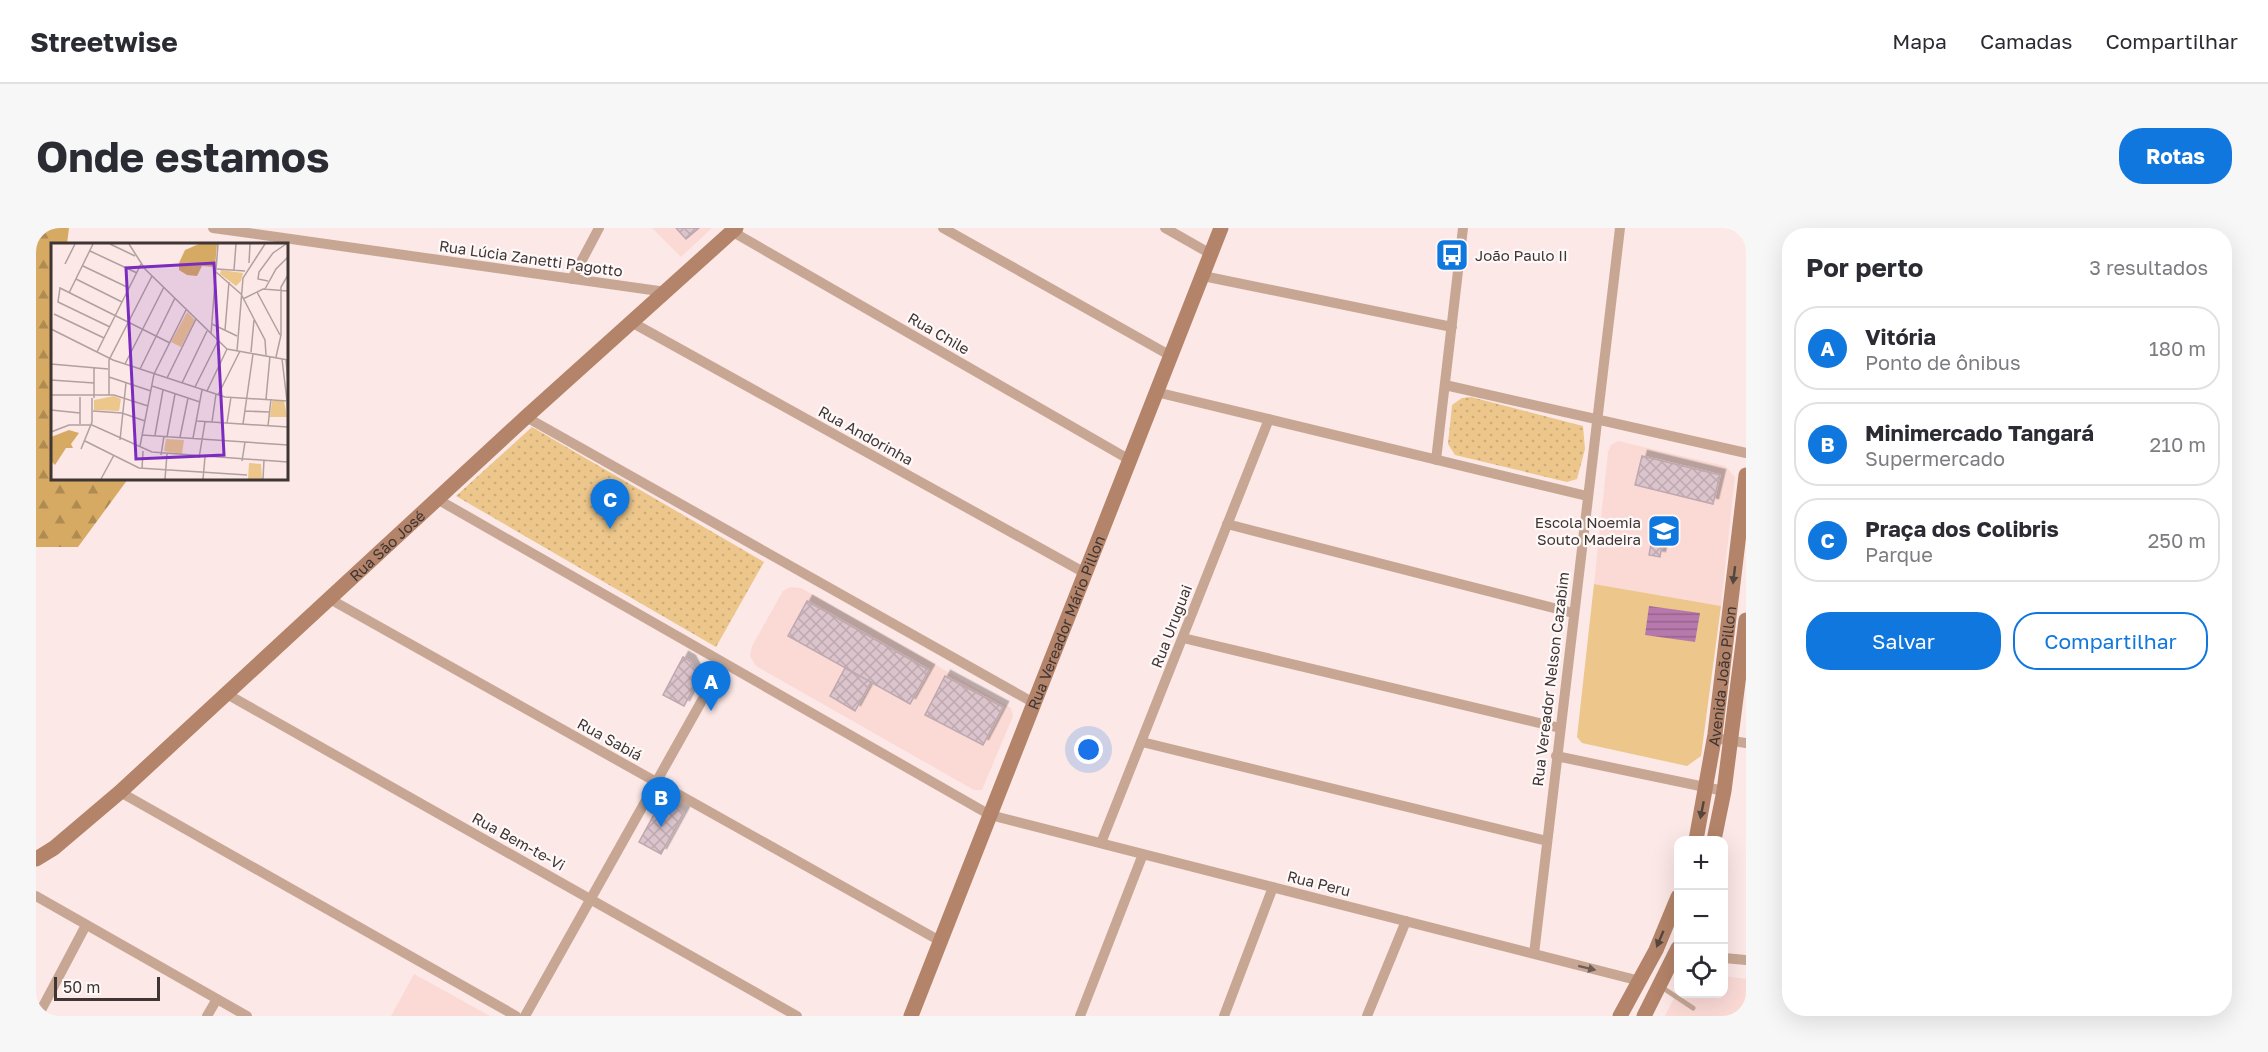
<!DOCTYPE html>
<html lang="pt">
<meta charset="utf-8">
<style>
:root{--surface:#fff;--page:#f7f7f7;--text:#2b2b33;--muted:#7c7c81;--line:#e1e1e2;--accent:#1077df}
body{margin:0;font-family:"Golos Text",sans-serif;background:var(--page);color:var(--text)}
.controls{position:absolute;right:18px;bottom:18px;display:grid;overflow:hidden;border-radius:12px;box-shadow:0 6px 24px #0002}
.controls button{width:54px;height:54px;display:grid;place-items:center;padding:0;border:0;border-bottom:2px solid var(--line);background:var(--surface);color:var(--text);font:30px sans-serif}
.scale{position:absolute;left:18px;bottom:15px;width:106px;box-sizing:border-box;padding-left:6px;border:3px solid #3e3534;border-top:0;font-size:16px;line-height:21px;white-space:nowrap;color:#3e3534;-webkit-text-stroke:4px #fef9f8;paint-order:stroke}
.you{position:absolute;left:1053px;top:522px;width:21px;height:21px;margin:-15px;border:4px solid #fff;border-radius:50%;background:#1a73e8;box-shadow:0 0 0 9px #1a73e833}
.badge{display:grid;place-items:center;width:39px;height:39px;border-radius:50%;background:var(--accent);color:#fff;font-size:20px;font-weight:700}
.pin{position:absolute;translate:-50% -50px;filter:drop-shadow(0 2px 3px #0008)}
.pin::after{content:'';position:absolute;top:32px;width:21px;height:18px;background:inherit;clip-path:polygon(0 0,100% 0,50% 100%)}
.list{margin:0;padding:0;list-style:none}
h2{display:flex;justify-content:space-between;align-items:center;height:78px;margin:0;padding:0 24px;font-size:26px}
h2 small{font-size:20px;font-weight:400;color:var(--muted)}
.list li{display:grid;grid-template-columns:39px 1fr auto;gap:18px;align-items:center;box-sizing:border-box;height:84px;margin:0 12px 12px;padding:0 12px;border:2px solid var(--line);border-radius:24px}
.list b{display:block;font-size:22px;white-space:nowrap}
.list p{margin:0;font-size:20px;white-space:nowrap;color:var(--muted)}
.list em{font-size:20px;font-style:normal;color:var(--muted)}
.actions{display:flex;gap:12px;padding:18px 24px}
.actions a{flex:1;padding:14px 0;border:2px solid var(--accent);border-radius:24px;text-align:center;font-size:21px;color:var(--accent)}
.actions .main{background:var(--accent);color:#fff}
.icon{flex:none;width:33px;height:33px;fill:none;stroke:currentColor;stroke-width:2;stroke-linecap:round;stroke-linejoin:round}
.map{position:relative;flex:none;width:1710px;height:788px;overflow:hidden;border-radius:24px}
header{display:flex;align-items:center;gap:36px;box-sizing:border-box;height:84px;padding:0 30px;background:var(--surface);border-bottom:2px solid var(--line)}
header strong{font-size:28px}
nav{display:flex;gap:33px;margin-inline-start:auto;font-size:21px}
.intro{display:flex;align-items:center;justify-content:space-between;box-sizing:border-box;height:144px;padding:0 36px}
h1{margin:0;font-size:42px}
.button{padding:15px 27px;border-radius:24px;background:var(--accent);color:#fff;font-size:21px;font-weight:700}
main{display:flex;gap:36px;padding:0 36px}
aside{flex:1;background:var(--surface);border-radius:24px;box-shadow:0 6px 24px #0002}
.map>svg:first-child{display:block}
.built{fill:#fbdad6}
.forest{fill:url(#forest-firs)}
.park{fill:url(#park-dots)}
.pitch{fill:#ecc68b}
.water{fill:url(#water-rules)}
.building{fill:url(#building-cross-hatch);stroke:#bfa8ae;stroke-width:1.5;filter:url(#shadow)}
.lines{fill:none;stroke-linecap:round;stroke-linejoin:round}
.lane{stroke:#c7a794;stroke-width:5}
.street{stroke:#c7a794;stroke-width:10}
.secondary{stroke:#b38469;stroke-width:15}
.oneway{fill:#55453f}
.oneway2{fill:#6e5d56}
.labels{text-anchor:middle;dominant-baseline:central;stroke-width:4.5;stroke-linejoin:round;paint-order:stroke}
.poi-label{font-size:15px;fill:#3e3534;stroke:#fef9f8;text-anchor:start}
.street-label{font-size:15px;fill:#3e3534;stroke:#fef9f8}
.inset-road{fill:none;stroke:#b0a09f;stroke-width:1.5}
.view{fill:#7b2cbf;fill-opacity:0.15;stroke:#7b2cbf;stroke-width:3}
.inset-edge{fill:none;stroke:#3e3534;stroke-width:3}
</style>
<header>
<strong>Streetwise</strong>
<nav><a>Mapa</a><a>Camadas</a><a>Compartilhar</a></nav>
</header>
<div class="intro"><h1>Onde estamos</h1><a class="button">Rotas</a></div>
<main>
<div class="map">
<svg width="1710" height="788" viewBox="0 0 1710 788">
<defs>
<pattern id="forest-firs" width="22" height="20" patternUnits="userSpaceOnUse" patternTransform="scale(1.5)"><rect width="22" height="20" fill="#d6aa63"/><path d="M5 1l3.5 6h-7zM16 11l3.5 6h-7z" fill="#af8b52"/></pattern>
<pattern id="park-dots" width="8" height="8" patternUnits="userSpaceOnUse" patternTransform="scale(1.5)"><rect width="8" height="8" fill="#ecc68b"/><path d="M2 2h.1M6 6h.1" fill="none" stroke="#cbab79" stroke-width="1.8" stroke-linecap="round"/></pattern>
<pattern id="water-rules" width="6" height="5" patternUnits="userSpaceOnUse" patternTransform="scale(1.5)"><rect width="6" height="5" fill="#b779ac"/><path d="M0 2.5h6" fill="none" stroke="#96648d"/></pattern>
<pattern id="building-cross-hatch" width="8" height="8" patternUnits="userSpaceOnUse" patternTransform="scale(1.5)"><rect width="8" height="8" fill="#dbc4cb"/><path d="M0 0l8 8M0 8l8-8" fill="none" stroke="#bda9af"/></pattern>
<filter id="shadow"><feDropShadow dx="5.5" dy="-5.5" stdDeviation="0" flood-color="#0004"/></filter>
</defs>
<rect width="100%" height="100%" fill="#fce8e6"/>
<path class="built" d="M616 0H676L645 29Z
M1582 213 1689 238 1699 249 1685 378 1558 356 1572 224 1575 217Z
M754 359 765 360 975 480 977 488 946 562H938L720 438 714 428 716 418 747 363Z
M378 746 454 788H355Z
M1688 748 1710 751V788H1629L1642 762V766H1688Z"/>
<path class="forest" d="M0 0H33L31 16H16V250L92 251 42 319H0Z"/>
<path class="park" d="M1435 169 1547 198 1549 221 1541 251 1531 254 1419 227 1412 216 1416 177 1426 170Z
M496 199 728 334 680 419 420 268Z"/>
<path class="pitch" d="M1558 356 1685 378 1665 528 1651 538 1546 515 1541 509Z"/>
<path class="water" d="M1613 378 1664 385 1659 414 1609 407Z"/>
<path class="building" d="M640 0H663L650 11Z
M1606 228 1684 247 1677 276 1599 257Z
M1615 316 1626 318 1624 329 1613 327Z
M771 373 893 442 874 476 752 408Z
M647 429 654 433 663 450 648 478 627 467Z
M809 440 835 454 819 483 794 468Z
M909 448 967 479 947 517 889 487Z
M626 572 648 584 625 626 603 614Z"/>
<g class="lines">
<path class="lane" d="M1624 758 1657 780"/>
<path class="street" d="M177 0 630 64
M907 0 1135 128
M1129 0 1175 26
M697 4 1094 232
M1167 48 1416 99
M536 51 563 0
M597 95 1049 345
M1409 157 1710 225
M1120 164 1551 268
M490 189 998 475
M1400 232 1427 0
M401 271 954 587 1604 753
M1191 296 1537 385
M292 370 904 713
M1147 410 1524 500
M189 465 761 788
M1678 510 1710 515
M1106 514 1511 613
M1520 528 1688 563
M84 564 480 788
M1065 615 1233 191
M0 668 211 788
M1498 726 1584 0
M1688 730 1710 732
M2 788 50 697
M171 788 181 771
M489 788 687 435
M1044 788 1107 626
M1188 788 1237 659
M1331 788 1370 693"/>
<g class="secondary">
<path id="s1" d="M1660 612 1679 506 1710 247"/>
<path d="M1678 612 1688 563 1710 392"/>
<path id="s2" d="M0 631 18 620 84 564 490 189 700 0"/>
<path id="s3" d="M875 788 1185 0"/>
<path d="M1584 788 1620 722 1642 669"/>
<path d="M1608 788 1642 720"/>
</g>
</g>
<defs><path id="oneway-solid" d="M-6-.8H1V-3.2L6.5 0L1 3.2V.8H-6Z" transform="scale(1.5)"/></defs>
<g class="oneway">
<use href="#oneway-solid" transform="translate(1698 347) rotate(97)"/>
<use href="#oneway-solid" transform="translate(1666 582) rotate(101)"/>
<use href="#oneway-solid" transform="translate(1624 711) rotate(113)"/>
</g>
<use class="oneway2" href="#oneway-solid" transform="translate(1551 740) rotate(14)"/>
<defs>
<g id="bus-square" transform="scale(1.725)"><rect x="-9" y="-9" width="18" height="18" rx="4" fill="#1077df" stroke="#fef9f8"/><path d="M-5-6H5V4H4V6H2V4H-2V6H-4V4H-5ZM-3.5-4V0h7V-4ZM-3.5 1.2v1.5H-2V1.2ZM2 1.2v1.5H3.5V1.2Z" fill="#fff"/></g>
<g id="school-square" transform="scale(1.725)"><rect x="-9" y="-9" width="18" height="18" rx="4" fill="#1077df" stroke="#fef9f8"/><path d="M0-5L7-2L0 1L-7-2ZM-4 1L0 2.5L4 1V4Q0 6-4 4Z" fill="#fff"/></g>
</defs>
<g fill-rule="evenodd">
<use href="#bus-square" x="1416" y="27"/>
<use href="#school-square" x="1628" y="303"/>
</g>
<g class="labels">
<g class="poi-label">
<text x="1439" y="27">João Paulo II</text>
<text x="1605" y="294" text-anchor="end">Escola Noemia<tspan x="1605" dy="17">Souto Madeira</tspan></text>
</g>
<g class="street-label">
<text transform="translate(495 30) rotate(8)">Rua Lúcia Zanetti Pagotto</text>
<text transform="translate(903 105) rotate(30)">Rua Chile</text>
<text transform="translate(830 207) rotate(29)">Rua Andorinha</text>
<text stroke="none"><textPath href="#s2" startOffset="471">Rua São José</textPath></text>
<text stroke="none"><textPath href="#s3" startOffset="423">Rua Vereador Mário Pillon</textPath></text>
<text transform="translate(1135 398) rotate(-69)">Rua Uruguai</text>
<text stroke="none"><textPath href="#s1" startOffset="166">Avenida João Pillon</textPath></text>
<text transform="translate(1514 451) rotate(-83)">Rua Vereador Nelson Cazabim</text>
<text transform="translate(574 511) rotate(29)">Rua Sabiá</text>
<text transform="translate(483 613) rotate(29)">Rua Bem-te-Vi</text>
<text transform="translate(1283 655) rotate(14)">Rua Peru</text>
</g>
</g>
<g transform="translate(15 15)">
<rect width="237" height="237" fill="#fce8e6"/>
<path d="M148 1H166L164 24 151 23 146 33 136 32 128 27V20L134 7ZM18 187 28 190 20 201 22 205H15L4 222 0 218V194Z" fill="#d6aa63"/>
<path d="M170 27 192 30 190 38 185 43 169 31ZM136 69 144 77 130 104 120 99ZM63 153 70 156 68 168 43 167V157ZM221 158H233L236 174H219ZM198 220 210 221 211 236H197Z" fill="#ecc68b"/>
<path d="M115 196 133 197 131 211 113 208Z" fill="#ecc68b"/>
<path class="inset-road" d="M59 1 84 13M78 1 94 26 176 106 237 117M39 8 86 30M198 20 199 1M14 21 24 1M32 23 78 45M166 26 194 28M183 27 185 1M165 29 190 51 214 97 215 112M25 36 71 59M217 38 207 36 208 29 222 10 235 1M214 46 225 26 237 14M206 49 229 92M18 50 42 1M192 56 212 46 237 48M3 71 53 95M161 81 186 93M59 84 7 59 9 45 119 100M0 86 62 117 174 154 236 158 231 116M174 87 178 39M160 91 167 1M186 108 192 35 214 1M46 109 90 21M200 109 203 77M225 114 230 92V44L237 32M235 117 237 140M0 121 57 126M74 121 113 44M43 125V155M89 126 124 55M58 134 100 148M116 135 145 76M0 137 43 140M131 140 156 88M101 143 149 159M144 144 167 98M156 148 176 106M0 152H63L97 163M58 152V117L101 33M167 152 189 108M29 154V181M215 156 219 113M236 159 237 177M0 167 29 170M42 168 71 170 94 178M194 168 218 169M146 178 237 184M161 179 165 151M176 180 180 154M192 181 202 111M217 183 220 156M0 189 18 182H41L101 209 237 219M91 192 237 202M104 192 112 147M116 194 124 151M129 194 137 155M142 195 151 147M69 197 75 140M34 198 88 225 196 232M89 203 103 131 135 67M30 206 41 179V155M110 212 113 193M148 215 154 179M191 218 194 199M91 226 92 208M50 236 63 212M114 236 116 211M152 236 154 214M212 236 213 217"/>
<path class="view" d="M163 20 173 212 85 216 75 25Z"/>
<rect width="237" height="237" class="inset-edge"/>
</g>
</svg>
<div class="controls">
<button>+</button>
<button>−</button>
<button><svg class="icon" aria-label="locate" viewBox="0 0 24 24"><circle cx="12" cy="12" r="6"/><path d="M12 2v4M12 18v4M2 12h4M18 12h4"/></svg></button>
</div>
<div class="scale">50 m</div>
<div class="you"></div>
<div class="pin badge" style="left:675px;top:483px">A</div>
<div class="pin badge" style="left:625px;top:599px">B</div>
<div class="pin badge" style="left:574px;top:301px">C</div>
</div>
<aside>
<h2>Por perto<small>3 resultados</small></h2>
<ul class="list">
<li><span class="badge">A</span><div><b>Vitória</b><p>Ponto de ônibus</p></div><em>180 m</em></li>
<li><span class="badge">B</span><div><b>Minimercado Tangará</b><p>Supermercado</p></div><em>210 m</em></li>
<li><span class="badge">C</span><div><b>Praça dos Colibris</b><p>Parque</p></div><em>250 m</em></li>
</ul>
<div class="actions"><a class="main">Salvar</a><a>Compartilhar</a></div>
</aside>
</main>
